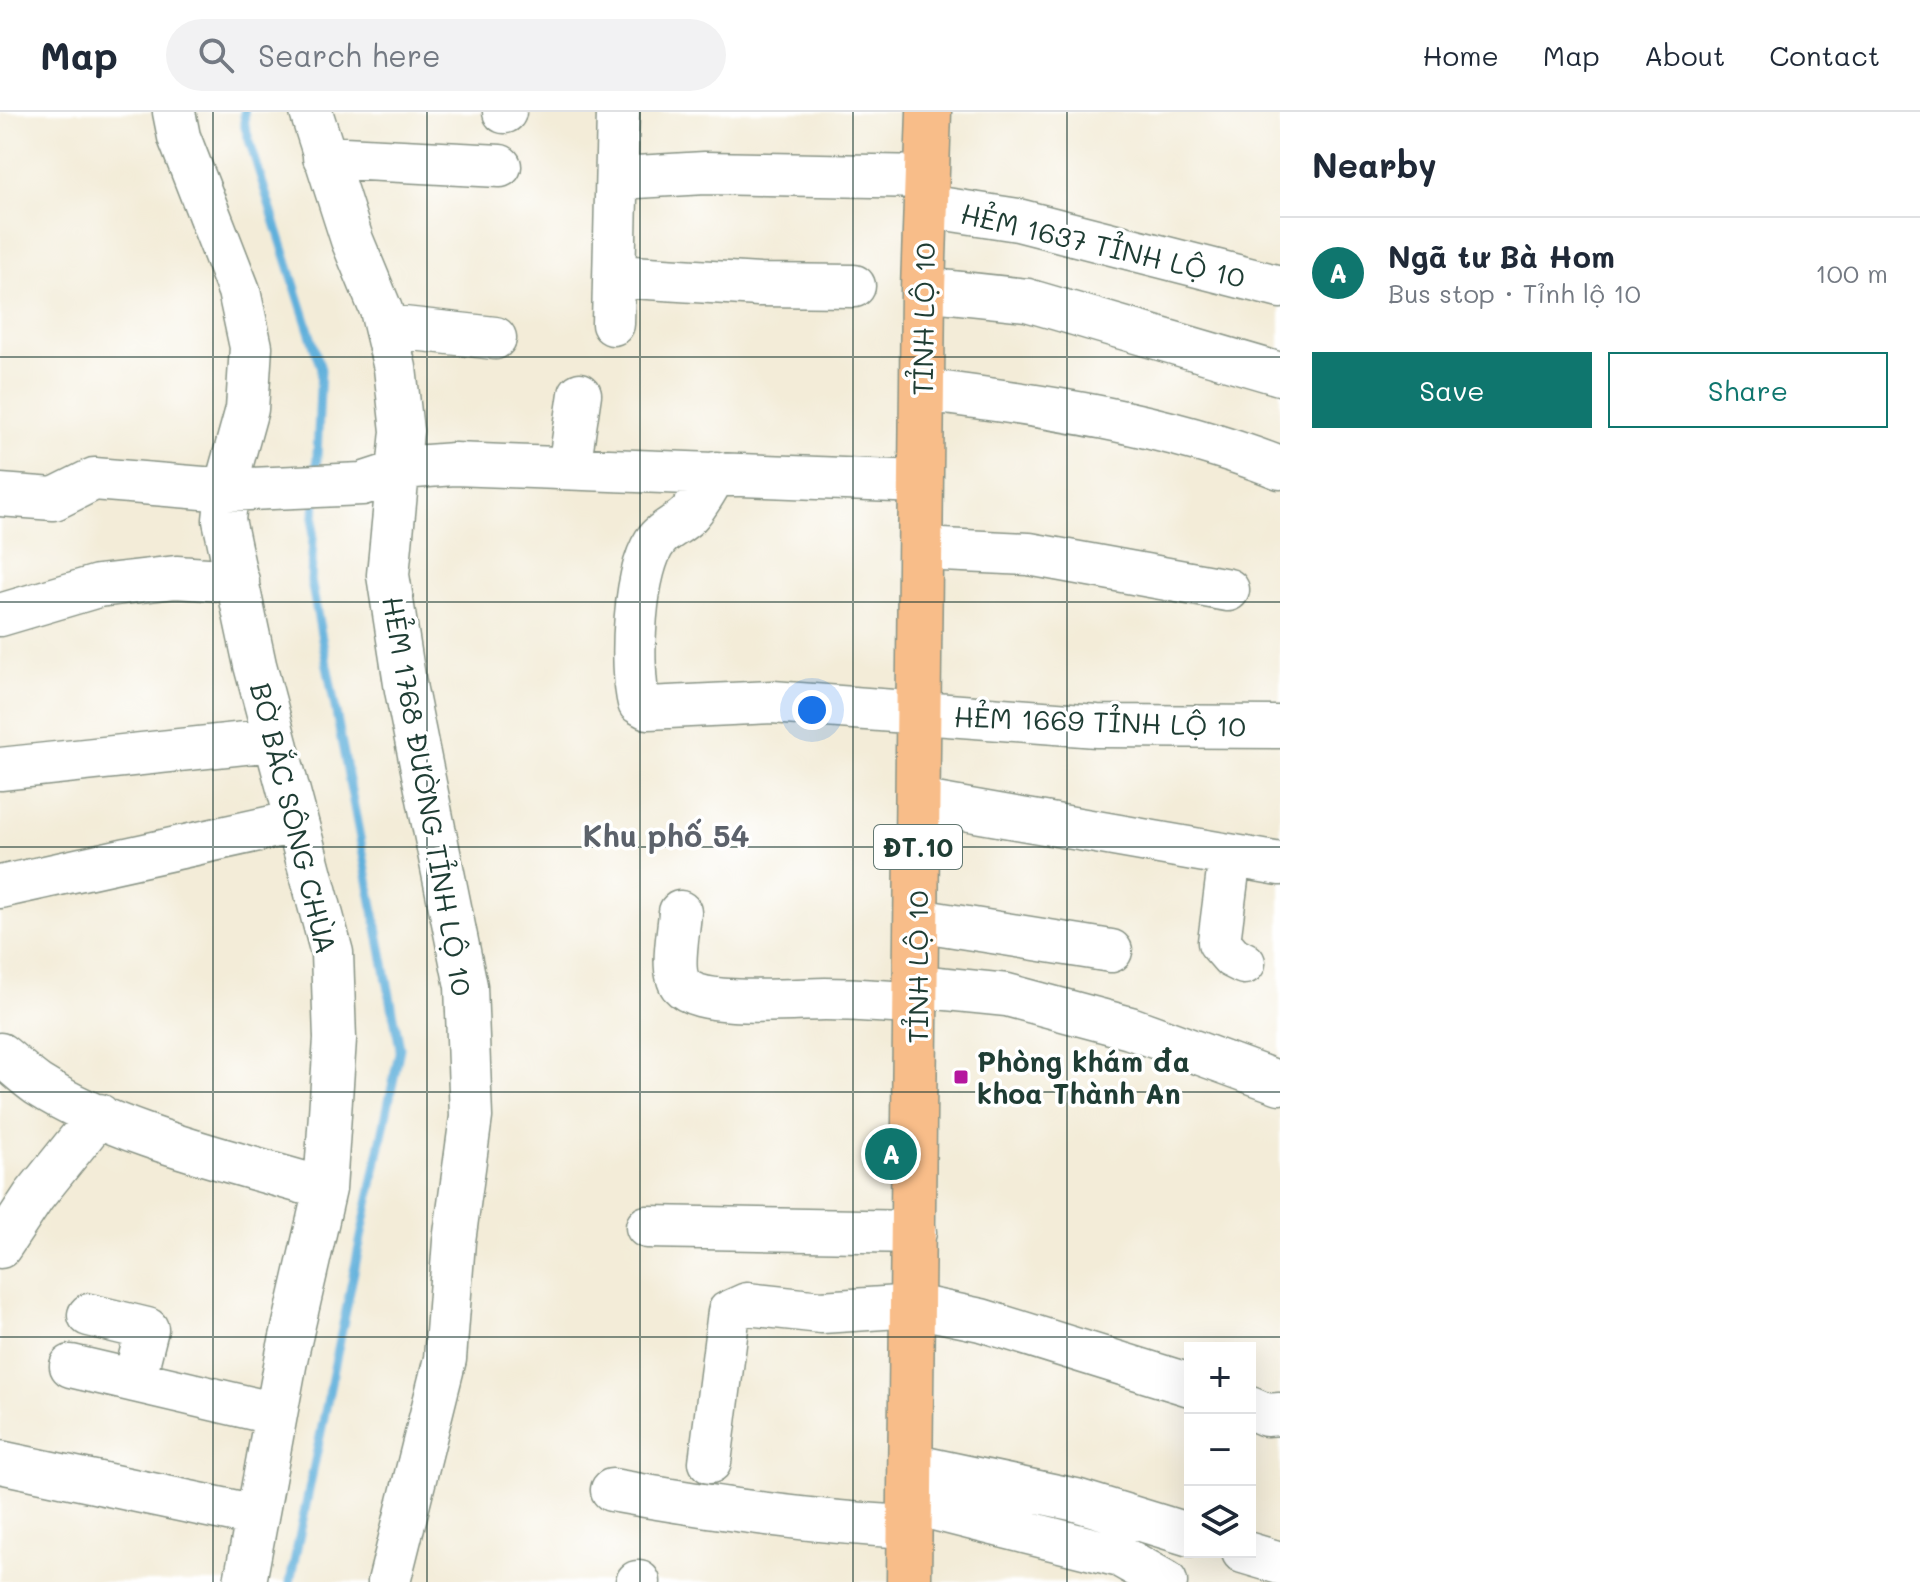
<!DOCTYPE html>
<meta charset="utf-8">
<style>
:root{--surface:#fff;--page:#f2f2f3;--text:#1f2937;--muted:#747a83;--line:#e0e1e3;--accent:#0f766e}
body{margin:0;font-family:Mali,sans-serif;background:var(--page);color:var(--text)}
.controls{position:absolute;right:24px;bottom:24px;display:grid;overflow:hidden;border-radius:0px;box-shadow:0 8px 32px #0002}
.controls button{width:72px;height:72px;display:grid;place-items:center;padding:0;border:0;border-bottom:2px solid var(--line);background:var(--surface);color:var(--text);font:40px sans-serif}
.you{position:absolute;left:812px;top:598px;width:28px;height:28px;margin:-20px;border:6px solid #fff;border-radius:50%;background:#1a73e8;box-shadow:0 0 0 12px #1a73e833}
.badge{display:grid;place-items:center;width:52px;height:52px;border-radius:50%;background:var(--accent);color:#fff;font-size:26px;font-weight:700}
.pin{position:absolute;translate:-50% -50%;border:4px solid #fff;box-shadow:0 2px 8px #0006}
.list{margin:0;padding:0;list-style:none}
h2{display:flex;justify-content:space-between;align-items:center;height:104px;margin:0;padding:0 32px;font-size:34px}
h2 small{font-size:26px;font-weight:400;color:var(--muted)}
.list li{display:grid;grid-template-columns:52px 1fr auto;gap:24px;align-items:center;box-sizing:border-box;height:112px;padding:0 32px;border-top:2px solid var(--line)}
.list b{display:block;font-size:30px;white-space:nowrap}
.list p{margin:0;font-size:26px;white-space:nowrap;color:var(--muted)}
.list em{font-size:26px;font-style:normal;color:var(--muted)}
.actions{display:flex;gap:16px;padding:24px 32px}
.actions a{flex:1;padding:18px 0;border:2px solid var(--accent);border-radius:0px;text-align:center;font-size:28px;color:var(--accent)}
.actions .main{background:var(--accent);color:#fff}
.icon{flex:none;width:44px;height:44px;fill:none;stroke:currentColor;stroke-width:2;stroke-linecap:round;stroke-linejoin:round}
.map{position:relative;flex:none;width:1280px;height:1470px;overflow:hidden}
header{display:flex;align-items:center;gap:48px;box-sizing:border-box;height:112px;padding:0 40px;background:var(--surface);border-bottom:2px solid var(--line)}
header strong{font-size:38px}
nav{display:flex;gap:44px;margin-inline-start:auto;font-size:28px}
.search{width:560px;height:72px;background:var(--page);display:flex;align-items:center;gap:20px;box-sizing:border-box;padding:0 28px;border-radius:44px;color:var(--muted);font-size:30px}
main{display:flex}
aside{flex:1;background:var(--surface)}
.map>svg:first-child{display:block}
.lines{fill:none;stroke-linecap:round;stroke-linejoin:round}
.stream{stroke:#61b0db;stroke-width:9}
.minor-casing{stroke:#899486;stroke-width:45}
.major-casing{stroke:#899486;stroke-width:47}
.minor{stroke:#fff;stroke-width:42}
.major{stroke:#f8bd89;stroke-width:44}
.grid{fill:none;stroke:#1f3d34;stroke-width:2;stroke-opacity:0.55}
.poi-dot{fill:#b5179e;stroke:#fff;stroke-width:3}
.labels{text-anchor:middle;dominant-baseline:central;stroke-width:7;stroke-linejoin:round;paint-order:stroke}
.shield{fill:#fff;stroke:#627771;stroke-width:2}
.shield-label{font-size:26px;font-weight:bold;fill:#1f3d34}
.street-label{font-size:28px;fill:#1f3d34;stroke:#fff}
.poi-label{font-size:28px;font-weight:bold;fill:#1f3d34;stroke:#fff;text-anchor:start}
.neighbourhood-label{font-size:30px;font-weight:bold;fill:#5c626b;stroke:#fff}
</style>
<header>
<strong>Map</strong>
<div class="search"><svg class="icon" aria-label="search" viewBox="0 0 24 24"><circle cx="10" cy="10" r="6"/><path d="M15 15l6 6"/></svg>Search here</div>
<nav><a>Home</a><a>Map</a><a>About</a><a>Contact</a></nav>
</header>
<main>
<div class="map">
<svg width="1280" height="1470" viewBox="0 0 1280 1470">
<rect width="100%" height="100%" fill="#fff"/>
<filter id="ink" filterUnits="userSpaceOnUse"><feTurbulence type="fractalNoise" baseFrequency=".0125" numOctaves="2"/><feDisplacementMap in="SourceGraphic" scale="16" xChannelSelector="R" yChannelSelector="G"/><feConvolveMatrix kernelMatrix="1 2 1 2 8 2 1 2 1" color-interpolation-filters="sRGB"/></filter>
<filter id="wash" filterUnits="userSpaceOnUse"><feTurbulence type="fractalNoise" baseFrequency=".006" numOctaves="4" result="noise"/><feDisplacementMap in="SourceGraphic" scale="32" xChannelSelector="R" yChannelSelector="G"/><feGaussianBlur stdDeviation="1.8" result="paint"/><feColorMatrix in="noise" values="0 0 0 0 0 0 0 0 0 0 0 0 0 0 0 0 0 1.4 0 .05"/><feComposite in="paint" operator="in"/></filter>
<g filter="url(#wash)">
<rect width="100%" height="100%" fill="#f3ecd8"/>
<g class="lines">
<path class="stream" d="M244 0 245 15 321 257 316 365
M290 1470 400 936 311 469 315 384"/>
</g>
</g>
<g filter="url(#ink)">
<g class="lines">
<g class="minor-casing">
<path id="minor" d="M174 0 179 25 239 179 251 235 247 297 229 362 224 408 255 553 332 841 335 927 325 1077 287 1243 245 1470
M311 0 352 128 381 198 395 256 402 319 388 463 406 578 466 874 471 1005 454 1129 445 1247 389 1470
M504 0H505
M324 45 500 54
M619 66 705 61 927 65
M926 94 1018 108 1280 175
M616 164 759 173 854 174
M923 177 1027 188 1280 262
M613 212 618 0
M385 214 495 226
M922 278C1046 294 1163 310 1280 356
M569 356 580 282
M716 361C707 375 699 392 688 403 679 412 666 417 658 426 633 454 630 556 639 591L648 596 772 590 1097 614 1280 615
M0 383 54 387 94 367 227 378 362 372 414 355 454 352 921 370
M921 437 1029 442 1228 478
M0 503 98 474 176 465 238 469
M0 657 274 628
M918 689 1280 752
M1230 744 1219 830 1232 845 1244 851
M0 775 295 710
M680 800C679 819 670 858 681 873 700 896 796 887 825 887 856 887 887 890 917 891
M917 808 1111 839
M917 874 1007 883 1130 916 1280 971
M0 942C13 952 25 964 38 973 120 1025 232 1049 325 1077
M647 1115 915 1120
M0 1135 34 1084 99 1003
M89 1203 147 1217 134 1269
M71 1254 276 1302
M1250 1296 1266 1303 1280 1302
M0 1350 256 1404
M710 1350 729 1200 747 1192 821 1200 915 1194 981 1208 1190 1273
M911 1353 1076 1388 1190 1423
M612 1378C711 1396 809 1410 910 1415
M910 1391 1120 1444 1166 1470
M1243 1440 1280 1451
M637 1470H639"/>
</g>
<g class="major-casing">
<path id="major" d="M909 1470 923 177 929 0"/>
</g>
<use href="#minor" class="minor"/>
<use href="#major" class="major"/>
</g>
</g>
<path class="grid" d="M213 0V1470M427 0V1470M640 0V1470M853 0V1470M1067 0V1470M0 245H1280M0 490H1280M0 735H1280M0 980H1280M0 1225H1280"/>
<rect class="poi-dot" x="953" y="957" width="16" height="16" rx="4"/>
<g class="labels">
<rect class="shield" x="874" y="713" width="88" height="44" rx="6"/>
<g class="shield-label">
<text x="918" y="735">ĐT.10</text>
</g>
<g class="street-label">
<text transform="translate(1103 133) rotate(13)">HẺM 1637 TỈNH LỘ 10</text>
<text transform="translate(923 207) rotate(-89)">TỈNH LỘ 10</text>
<text transform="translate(1100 609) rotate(2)">HẺM 1669 TỈNH LỘ 10</text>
<text transform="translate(428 684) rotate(80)">HẺM 1768 ĐƯỜNG TỈNH LỘ 10</text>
<text transform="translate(294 706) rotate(76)">BỜ BẮC SÔNG CHÙA</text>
<text transform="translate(917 855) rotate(-90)">TỈNH LỘ 10</text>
</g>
<g class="poi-label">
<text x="977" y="949">Phòng khám đa<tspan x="977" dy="32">khoa Thành An</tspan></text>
</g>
<g class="neighbourhood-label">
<text x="666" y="723">Khu phố 54</text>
</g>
</g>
</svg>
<div class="controls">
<button>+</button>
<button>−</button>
<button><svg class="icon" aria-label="layers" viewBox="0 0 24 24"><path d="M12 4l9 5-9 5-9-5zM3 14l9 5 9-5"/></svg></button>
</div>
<div class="you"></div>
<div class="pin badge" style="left:891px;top:1042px">A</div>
</div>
<aside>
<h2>Nearby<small></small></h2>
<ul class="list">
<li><span class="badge">A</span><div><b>Ngã tư Bà Hom</b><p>Bus stop · Tỉnh lộ 10</p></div><em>100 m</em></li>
</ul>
<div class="actions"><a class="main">Save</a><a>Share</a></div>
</aside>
</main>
